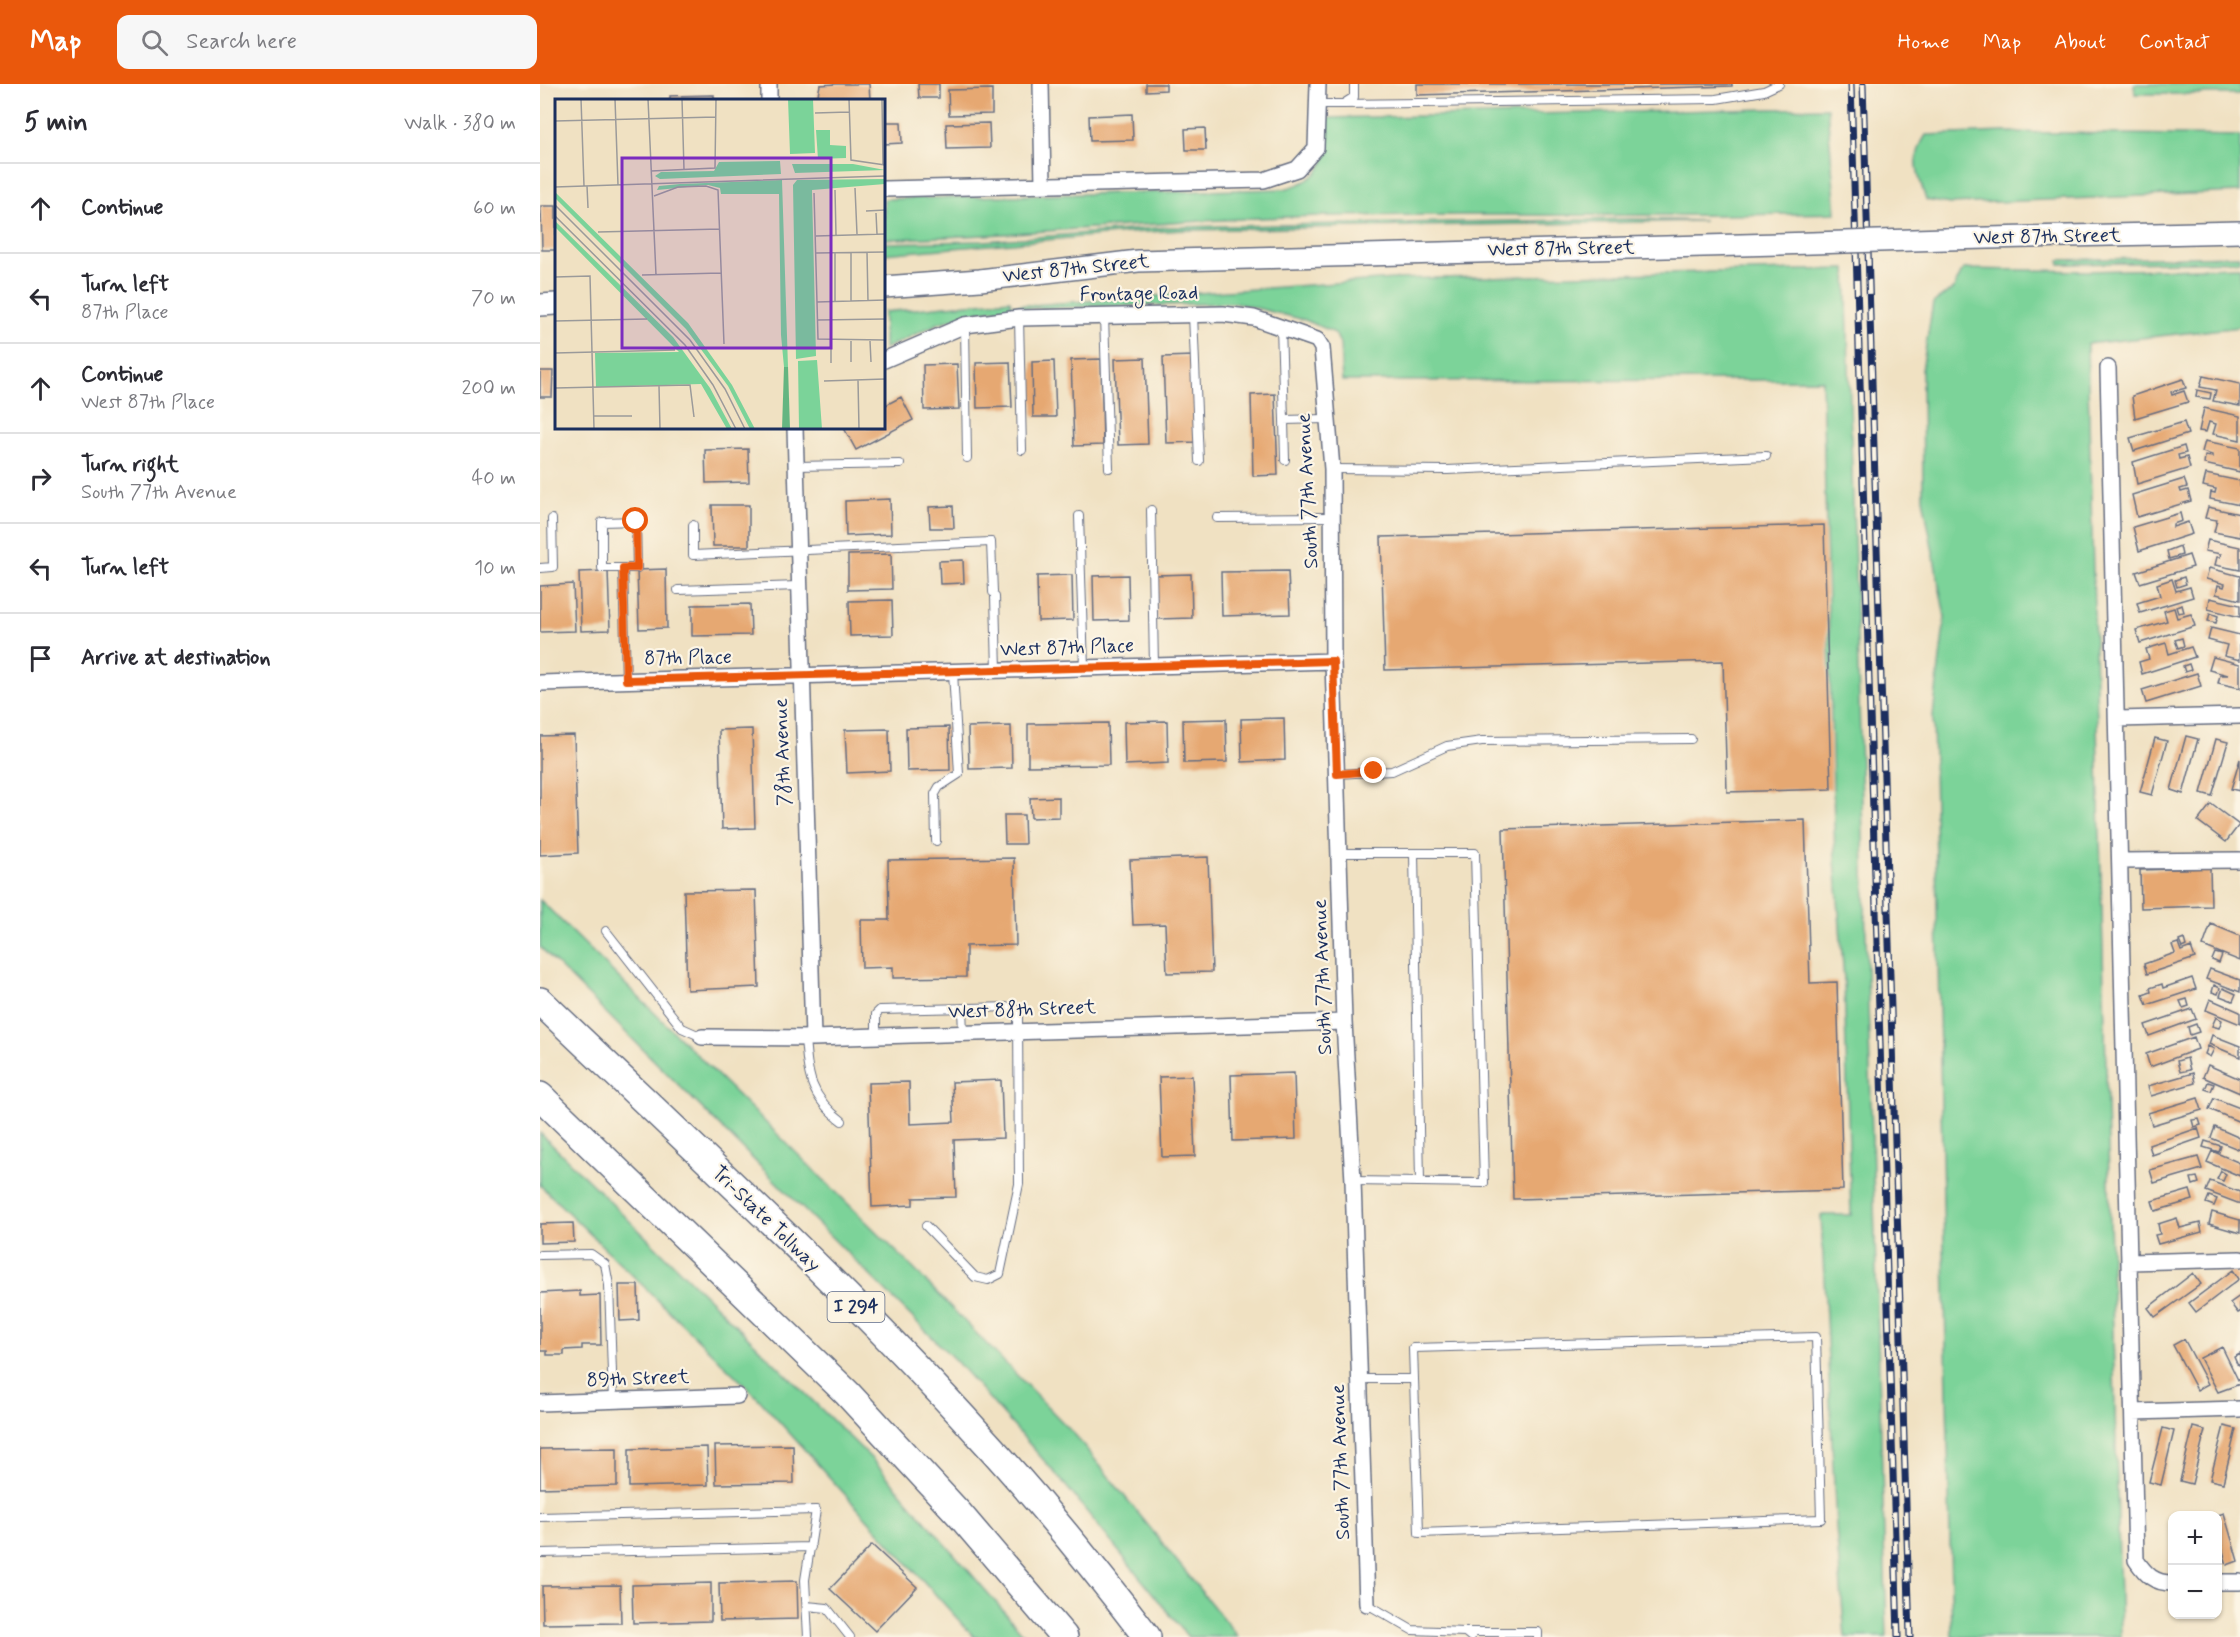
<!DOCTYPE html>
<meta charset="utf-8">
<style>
:root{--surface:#fff;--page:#f7f7f7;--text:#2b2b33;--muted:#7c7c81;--line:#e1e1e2;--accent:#ea580c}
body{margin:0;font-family:Mynerve,sans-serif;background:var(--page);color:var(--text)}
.controls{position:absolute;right:18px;bottom:18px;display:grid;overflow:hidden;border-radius:12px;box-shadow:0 2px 4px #0004}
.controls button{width:54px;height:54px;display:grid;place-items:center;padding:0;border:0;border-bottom:2px solid var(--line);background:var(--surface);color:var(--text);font:30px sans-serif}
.stop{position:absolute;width:18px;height:18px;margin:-14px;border:4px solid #ea580c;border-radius:50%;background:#fff}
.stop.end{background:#ea580c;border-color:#fff;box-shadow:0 2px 6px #0008}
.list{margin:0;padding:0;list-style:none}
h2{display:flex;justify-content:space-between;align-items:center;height:78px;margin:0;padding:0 24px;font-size:26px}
h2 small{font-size:20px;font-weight:400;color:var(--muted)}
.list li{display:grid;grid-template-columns:39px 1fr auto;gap:18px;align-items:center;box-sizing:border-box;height:90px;padding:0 24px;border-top:2px solid var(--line)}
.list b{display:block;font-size:22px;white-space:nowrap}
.list p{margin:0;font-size:20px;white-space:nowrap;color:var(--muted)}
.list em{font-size:20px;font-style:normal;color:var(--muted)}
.icon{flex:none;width:33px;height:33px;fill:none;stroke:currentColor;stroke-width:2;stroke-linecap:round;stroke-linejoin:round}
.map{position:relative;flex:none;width:1700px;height:1553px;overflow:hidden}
header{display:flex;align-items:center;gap:36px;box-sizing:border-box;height:84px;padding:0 30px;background:var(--accent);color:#fff}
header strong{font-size:28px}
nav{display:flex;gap:33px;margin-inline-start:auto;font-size:21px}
.search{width:420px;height:54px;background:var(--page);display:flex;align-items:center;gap:15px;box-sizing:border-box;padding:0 21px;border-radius:12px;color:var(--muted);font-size:22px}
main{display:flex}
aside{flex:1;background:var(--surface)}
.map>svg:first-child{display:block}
.green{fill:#7bd399;stroke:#4b817c;stroke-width:1.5}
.building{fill:#e6a872}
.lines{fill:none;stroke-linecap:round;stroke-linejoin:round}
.lane-casing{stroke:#666d81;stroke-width:10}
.street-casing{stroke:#666d81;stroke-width:18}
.secondary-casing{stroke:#666d81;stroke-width:24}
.highway-casing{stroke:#666d81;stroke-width:30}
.lane{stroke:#fff;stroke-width:8}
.street{stroke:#fff;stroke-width:15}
.secondary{stroke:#fff;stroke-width:21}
.highway{stroke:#fff;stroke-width:27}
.rail-casing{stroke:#1b2f5e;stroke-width:7}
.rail{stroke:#fcf5e5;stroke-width:4.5;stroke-dasharray:14;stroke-linecap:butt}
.secondary-bridge-casing{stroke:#666d81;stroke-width:24;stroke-linecap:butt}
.secondary-bridge{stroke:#fff;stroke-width:21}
.route{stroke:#ea580c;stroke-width:8}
.labels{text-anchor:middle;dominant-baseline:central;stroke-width:4.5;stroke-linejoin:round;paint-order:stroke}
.shield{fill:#fcf5e5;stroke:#5e6a86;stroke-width:1.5}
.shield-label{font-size:18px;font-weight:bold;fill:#1b2f5e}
.street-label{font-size:20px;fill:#1b2f5e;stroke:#fcf5e5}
.inset-road{fill:none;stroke:#9b9a9a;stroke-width:1.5}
.view{fill:#7b2cbf;fill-opacity:0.15;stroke:#7b2cbf;stroke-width:3}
.inset-edge{fill:none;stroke:#1b2f5e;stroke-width:3}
</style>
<header>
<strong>Map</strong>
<div class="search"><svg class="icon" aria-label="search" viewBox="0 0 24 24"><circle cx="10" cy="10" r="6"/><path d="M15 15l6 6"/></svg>Search here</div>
<nav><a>Home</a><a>Map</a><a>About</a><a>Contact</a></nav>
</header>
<main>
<aside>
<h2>5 min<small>Walk · 380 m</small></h2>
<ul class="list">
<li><svg class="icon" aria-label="ahead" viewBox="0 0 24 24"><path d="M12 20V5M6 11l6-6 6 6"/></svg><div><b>Continue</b></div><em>60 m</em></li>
<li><svg class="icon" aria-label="left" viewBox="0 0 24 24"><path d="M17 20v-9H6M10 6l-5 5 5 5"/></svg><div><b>Turn left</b><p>87th Place</p></div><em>70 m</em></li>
<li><svg class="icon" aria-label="ahead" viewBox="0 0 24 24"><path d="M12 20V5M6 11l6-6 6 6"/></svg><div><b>Continue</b><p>West 87th Place</p></div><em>200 m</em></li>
<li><svg class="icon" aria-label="right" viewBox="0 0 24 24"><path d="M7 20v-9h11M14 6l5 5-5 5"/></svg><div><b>Turn right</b><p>South 77th Avenue</p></div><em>40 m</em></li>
<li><svg class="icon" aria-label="left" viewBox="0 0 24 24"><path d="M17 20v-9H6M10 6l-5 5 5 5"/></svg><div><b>Turn left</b></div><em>10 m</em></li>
<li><svg class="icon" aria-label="arrive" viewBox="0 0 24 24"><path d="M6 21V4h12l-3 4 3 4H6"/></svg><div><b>Arrive at destination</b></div></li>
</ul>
</aside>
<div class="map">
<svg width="1700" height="1553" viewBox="0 0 1700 1553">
<rect width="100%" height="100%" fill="#fcf5e5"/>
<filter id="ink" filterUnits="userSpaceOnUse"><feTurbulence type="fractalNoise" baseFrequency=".0167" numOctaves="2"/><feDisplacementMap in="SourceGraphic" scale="12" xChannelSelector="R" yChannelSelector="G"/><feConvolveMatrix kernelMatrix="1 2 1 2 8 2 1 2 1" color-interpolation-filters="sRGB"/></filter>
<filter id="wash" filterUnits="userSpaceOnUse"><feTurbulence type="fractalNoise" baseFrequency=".008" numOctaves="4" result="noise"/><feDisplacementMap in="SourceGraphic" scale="24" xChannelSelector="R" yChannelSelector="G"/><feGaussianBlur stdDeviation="1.35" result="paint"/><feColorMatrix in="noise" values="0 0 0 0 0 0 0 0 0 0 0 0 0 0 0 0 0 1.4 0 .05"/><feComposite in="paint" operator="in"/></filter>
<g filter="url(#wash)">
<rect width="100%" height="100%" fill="#f0e1c2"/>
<path class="green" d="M1594 0H1700V10H1595Z
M1287 24 1296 129C1129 134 961 129 793 132 643 134 494 152 344 155V115L744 105C787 94 789 75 786 34Z
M1465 48 1700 52V108L1410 120 1386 116C1378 89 1370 75 1386 51Z
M1092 135 1164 137 644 146 587 149 344 170V159L444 157 630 143Z
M1700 172V177L1520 180 1519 176Z
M1700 183V243L1547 260 1581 1553H1412L1393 632 1405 533 1383 414 1382 286 1393 219 1414 204 1423 185 1548 187Z
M1306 185 1347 1553H1305L1296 1443 1281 1131H1311L1304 896 1295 775 1282 296 802 297 800 260 795 249 765 236 696 219 465 225 440 227 399 239 344 265V228L470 216 471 221H492L853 195Z
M0 816 368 1179 536 1352 698 1553H648L522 1397 416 1277 0 863Z
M0 1049 331 1374 486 1553H434L216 1312 0 1101Z"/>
<g id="blocks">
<path class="building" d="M296 0H329L330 16H277L280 1Z
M378 0H399V14H379Z
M606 0H626V6L606 7Z
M877 0H1192V2L877 11Z
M452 5V30L409 31 408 6Z
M174 11V16H130V12Z
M592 30 593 56 550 57 549 32Z
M344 38H361L362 59 344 60Z
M449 39 450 64 407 65 406 40Z
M665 44 666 66H646L645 45Z
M1 122H16V166H2Z
M653 272 656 358 626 359 623 273Z
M605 274 608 360 578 361 575 275Z
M561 275 563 361 534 362 531 276Z
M514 277 516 333H493L492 278Z
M470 278 472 323 437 324 436 279Z
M417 280 419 325 384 326 383 281Z
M0 287H13L12 313H0Z
M1663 292 1700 300V322L1673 317 1676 306 1660 303Z
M1643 295 1646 304 1631 308 1632 311 1644 307 1648 318 1595 334 1592 312Z
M1657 306 1671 309 1670 315 1656 313Z
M735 310 738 391 713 392 711 311Z
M361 313 373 336 316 366 304 344H344V322Z
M1664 324 1700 332V356L1673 350 1676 340 1669 338 1666 348 1659 347Z
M1644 338 1648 350 1594 367 1590 354Z
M1665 357 1700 364V388L1664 380 1665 372 1672 373V371L1662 368Z
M1644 362 1646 369 1638 371 1639 375 1647 373 1650 384 1597 400 1593 378Z
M208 365 209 398 166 399 165 366Z
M1666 390 1700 397V421L1670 415 1671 408 1675 409 1676 405 1663 402Z
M1644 395 1647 403 1640 405 1641 408 1648 406 1651 417 1597 433 1592 411Z
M350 415 351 450 306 452 305 417Z
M172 421H209V462H173Z
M413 422 414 444H390L389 423Z
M1668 423 1700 430V453L1674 448 1677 436 1665 434Z
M1640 429 1642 437 1633 440V443L1648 438 1652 450 1599 467 1593 443Z
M1284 441 1291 705 1187 708 1183 577 845 586 841 453Z
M1668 456 1700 463V486L1675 481 1677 473H1680L1681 470 1665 467Z
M1640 462 1642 471 1629 475 1627 467Z
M351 470 352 505 308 506V471Z
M1649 471 1653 483 1600 499 1596 488Z
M423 476 424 499 400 500 399 477Z
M1669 484 1700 492V516L1676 510 1678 501 1684 503 1685 500 1666 495Z
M126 485 127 544 99 545 97 486Z
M68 487 70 546 41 547 39 488Z
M748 487 750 530 682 532 681 488Z
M651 490 652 534 617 535 616 491Z
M532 491 533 536 498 537 497 492Z
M588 491 589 536 554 537 553 492Z
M1644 493 1646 500 1637 503 1635 496Z
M1632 495 1636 507 1650 503 1653 513 1600 529 1597 519 1620 512 1617 500Z
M33 500 35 547 0 548V502Z
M1670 514 1700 521V533L1668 525Z
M352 516 353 551 310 552 309 517Z
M210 520 211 551 152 552V521Z
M1642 521 1644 528 1638 529 1636 523Z
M1634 524 1637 534 1651 530 1655 542 1600 559 1596 546 1627 537 1624 527Z
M1670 529 1678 532 1676 539 1668 537Z
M1671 544 1700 551V576L1684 572 1687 561 1668 556Z
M1642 554 1644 562 1638 564 1635 556Z
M1626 559 1629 570 1651 563 1655 573 1602 590 1599 578 1609 575 1606 565Z
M1673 573 1700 580V604L1678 599 1680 591H1688L1669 586Z
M1649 580 1651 586 1645 588 1643 582Z
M1657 589 1661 602 1606 619 1602 606Z
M744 634 745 676 702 678 701 635Z
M686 635 687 678 644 679 643 636Z
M627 637 628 679 585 681 584 638Z
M568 639 569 681 488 682V640Z
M471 642 472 684 429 685 428 643Z
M409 643 410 686 367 687 366 644Z
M212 645 215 744 182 745 179 646Z
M349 645 350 687 307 689 305 646Z
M34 651 38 769 0 771V652Z
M1646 652 1658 655 1643 710 1631 706Z
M1615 654 1627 657 1612 711 1600 708Z
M1676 655 1688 658 1672 712 1661 709Z
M1700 675V707L1691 705Z
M519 713V733L491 734 490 714Z
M1671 720 1699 741 1686 758 1658 737Z
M464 731H484L485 760H465Z
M1265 736 1270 899 1297 898 1303 1106 973 1115 963 745Z
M668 773 672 888 627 889 625 840 593 841 590 776Z
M474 774 476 861 426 862V893L353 894V883L322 884 321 836H349L348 776Z
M1670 784 1671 822 1601 824 1600 786Z
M216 806 219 903 147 906 144 807Z
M1671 840 1700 852V877L1663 862Z
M1644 855 1646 862 1642 864 1639 857Z
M1638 859 1641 867 1651 863 1655 874 1607 890 1604 880 1635 869 1632 861Z
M1675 869 1682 871 1679 879 1672 876Z
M1670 885 1700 896V908L1666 895Z
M1652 894 1656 905 1607 921 1603 911 1611 908 1610 904 1622 900 1623 904Z
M1674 901 1680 904 1678 910 1672 908Z
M1683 904 1696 910 1693 917 1680 912Z
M1647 915 1649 922 1643 924 1640 917Z
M1670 915 1700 928V940L1666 926Z
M1652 925 1656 935 1609 952 1605 941Z
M1676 933 1682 936 1679 944 1672 942Z
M1656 940 1659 948 1650 951 1648 943Z
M1672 951 1700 962V973L1669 960Z
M1654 953 1658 965 1610 983 1606 970Z
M1668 962 1674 965 1670 973 1665 970Z
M1647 974 1650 986 1640 988 1637 977Z
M1668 981 1700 995V1009L1663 993Z
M754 989 756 1055 693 1057 691 991Z
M1653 989 1655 999 1611 1012 1608 1002Z
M652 992 655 1072 622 1073 619 993Z
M461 996 463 1054 414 1056 416 1113 373 1114V1121L332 1123 328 999 369 998 370 1040 414 1038 412 998Z
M1668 998 1674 1000 1671 1007 1665 1005Z
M1658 1014 1662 1026 1612 1041 1608 1029Z
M1674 1014 1700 1024V1038L1669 1025Z
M1659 1035 1661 1041 1654 1043 1652 1036Z
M1675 1043 1700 1054V1066L1671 1054Z
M1658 1044 1661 1054 1612 1071 1609 1061Z
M1665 1057 1681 1062 1679 1068 1663 1063Z
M1672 1067 1700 1079V1092L1667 1078Z
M1658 1073 1662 1085 1614 1099 1610 1086Z
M1681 1087 1686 1090 1683 1097 1677 1095Z
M1657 1093 1659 1099 1653 1101 1651 1094Z
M1670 1097 1700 1108V1120L1666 1107Z
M1650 1106 1653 1116 1615 1127 1612 1117Z
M1669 1112 1677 1115 1674 1122 1666 1119Z
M1672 1128 1700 1136V1149L1669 1140Z
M1637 1134 1640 1144 1660 1139 1662 1148 1618 1160 1615 1151 1620 1150 1618 1140Z
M33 1139 34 1158 0 1159V1140Z
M1693 1186 1699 1195 1656 1228 1649 1219Z
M1653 1189 1661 1200 1615 1233 1608 1224Z
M79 1201H98L99 1236 80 1237Z
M40 1207V1212L60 1211 61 1261H42V1265L24 1266V1271H7V1267H0V1209Z
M1700 1212V1228L1698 1229 1690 1219Z
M1644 1255 1668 1300 1657 1306 1633 1261Z
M1682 1263 1700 1300 1678 1308 1660 1274Z
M1700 1270V1281L1698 1282 1694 1273Z
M1684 1342 1696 1345 1683 1399 1670 1396Z
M1653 1343 1665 1346 1652 1400 1640 1397Z
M1623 1344 1634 1347 1621 1401 1609 1398Z
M253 1361 254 1399 176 1400 175 1362Z
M167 1363 168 1401 89 1403V1365Z
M77 1364V1402L0 1404V1365Z
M1684 1429 1698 1477 1687 1481 1678 1450V1431Z
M332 1461 377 1503 335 1547 290 1505Z
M257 1497 258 1535 180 1537 179 1499Z
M171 1499V1537L93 1539 92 1501Z
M80 1501 81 1539 3 1540 2 1502Z"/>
</g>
</g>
<g filter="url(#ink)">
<use href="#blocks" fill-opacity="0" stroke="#666d81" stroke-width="1.5"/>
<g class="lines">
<g class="lane-casing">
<path id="lane" d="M779 20H803L814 13V0
M803 20 1176 15 1224 7 1239 0
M653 230 659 377
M564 232 569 384
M479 234 482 366
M425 241 427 374
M741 243 744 336 786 335
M744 336 745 376
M256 382 360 380
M792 385 907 386 1226 372
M611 426 614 582
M539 432 544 584
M677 434 793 433
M96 437 97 484H62V438Z
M153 441V471L451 458 453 508
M0 484 13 483 12 435
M83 484 86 596
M138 506 258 502
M455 513 457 586
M797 690 852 687 907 662 942 657 1151 655
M396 757 395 710 399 703 419 690 413 588
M799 769H935L944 1099 813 1097
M874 769 880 1098
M66 847 142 944 162 953
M422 924 423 949
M336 951V930L340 926 473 923 478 928 479 1100 460 1190 448 1196 435 1193 386 1142
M265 954C268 992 270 1013 302 1037
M0 1171 51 1170 65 1180 69 1201 73 1317
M820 1295H874L873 1264 1276 1253 1281 1435 879 1449 874 1295
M0 1433 276 1426 265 1496 268 1553
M0 1469 271 1463
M827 1520 872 1546 925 1548 931 1553
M267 1522 287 1524 310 1553
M925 1548H998V1553"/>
</g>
<g class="street-casing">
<path id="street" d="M229 0V16
M501 0 503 101
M344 105 724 96 757 85 776 64 778 0
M344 276 425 241 479 234 683 230 714 234 777 256 782 264 792 385 793 577 804 938 813 1097 827 1520
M1568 284 1596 1476C1606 1491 1614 1499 1632 1499
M255 344 273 954
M0 599 793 577
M1578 635 1700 632
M1581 777 1700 776
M162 953 273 954 804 938
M1590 1178 1700 1175
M0 1319 197 1312
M1593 1328 1700 1325
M1678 1498H1700"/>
</g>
<g class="secondary-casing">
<path id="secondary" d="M1406 155 1700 148
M344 203 440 196 598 177 1238 160
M0 221 16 220"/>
</g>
<g class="highway-casing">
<path id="highway" d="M0 917C149 1060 303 1200 442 1354 500 1417 555 1485 607 1553
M0 1012 307 1309 420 1431 524 1553"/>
</g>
<use href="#lane" class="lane"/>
<use href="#street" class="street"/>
<use href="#secondary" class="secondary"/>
<use href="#highway" class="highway"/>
<g class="rail-casing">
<path id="rail" d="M1311 0 1358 1553
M1323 0 1370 1553"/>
</g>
<use href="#rail" class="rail"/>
<g class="secondary-bridge-casing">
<path id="secondary-bridge" d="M1238 160 1406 155"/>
</g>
<use href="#secondary-bridge" class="secondary-bridge"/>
</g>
</g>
<g class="lines" filter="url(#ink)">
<path class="route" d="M96 437 97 484H83L86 596 793 577 797 690 834 687"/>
</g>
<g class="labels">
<rect class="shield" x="287.5" y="1208" width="57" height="30" rx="4.5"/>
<g class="shield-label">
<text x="316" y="1223">I 294</text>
</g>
<g class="street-label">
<text transform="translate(1507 153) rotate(-1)">West 87th Street</text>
<text transform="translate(1021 165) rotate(-1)">West 87th Street</text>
<text transform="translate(536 185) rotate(-6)">West 87th Street</text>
<text transform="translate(599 210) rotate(-1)">Frontage Road</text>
<text transform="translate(768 407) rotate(-93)">South 77th Avenue</text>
<text transform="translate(527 564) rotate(-2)">West 87th Place</text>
<text transform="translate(148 574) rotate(-1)">87th Place</text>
<text transform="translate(243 668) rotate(-92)">78th Avenue</text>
<text transform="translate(783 893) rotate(-92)">South 77th Avenue</text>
<text transform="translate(482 926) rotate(-2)">West 88th Street</text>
<text transform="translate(226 1135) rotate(44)">Tri-State Tollway</text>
<text transform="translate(98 1295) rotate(-2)">89th Street</text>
<text transform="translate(801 1378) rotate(-92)">South 77th Avenue</text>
</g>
</g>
<g transform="translate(15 15)">
<rect width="330" height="330" fill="#f0e1c2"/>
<path d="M233 0H258L260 54 235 55ZM261 31H275V46L291 47V59L263 60ZM225 62 226 75 105 80 100 77 106 73 159 72 164 63ZM237 65H298L330 71 240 74ZM330 80V85L257 91 261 257 241 260 238 86 242 81ZM227 81 233 268H229L226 236 224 95H166L165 89 153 86 102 91 104 87 125 85ZM0 93 133 224 177 286 200 330H195L173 287 131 230 0 99ZM0 122 118 238 155 289 177 330H172L146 285 41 288 40 254 124 253 0 128ZM262 261 267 330H244L243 262Z" fill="#7bd399"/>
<path d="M229 268H233L235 330H227Z" fill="#64b581"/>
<path class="inset-road" d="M26 0 29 87M60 0 63 86M93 0 101 176M127 0 129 71M294 0 296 61 330 66M327 0 328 66M260 14 294 13M0 22 161 18M96 72 160 69 161 0M32 87 33 109M0 88 330 77M300 89 302 135M280 91 281 136M259 94 263 240 330 241M99 97 123 88 151 87 163 91 169 245M0 106 135 241 170 290 190 330M311 112 330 111M321 114 322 135M0 117 130 246 158 286 181 330M43 133 165 130M261 137 330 135M312 153 313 202M261 154 330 153M280 154V203M296 154V202M87 176 166 174M0 178 35 177 39 330M262 203 330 201M263 221 330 220M0 222 92 220M276 242V264M296 242V263M315 242 316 263M0 254 120 251M303 281 304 330M269 282 330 280M104 287 105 330M0 289 135 286 139 318M39 317H77"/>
<path class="view" d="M67 59H276V249H67Z"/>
<rect width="330" height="330" class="inset-edge"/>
</g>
</svg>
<div class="controls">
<button>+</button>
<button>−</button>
</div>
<div class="stop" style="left:96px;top:437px"></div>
<div class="stop end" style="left:834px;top:687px"></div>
</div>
</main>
